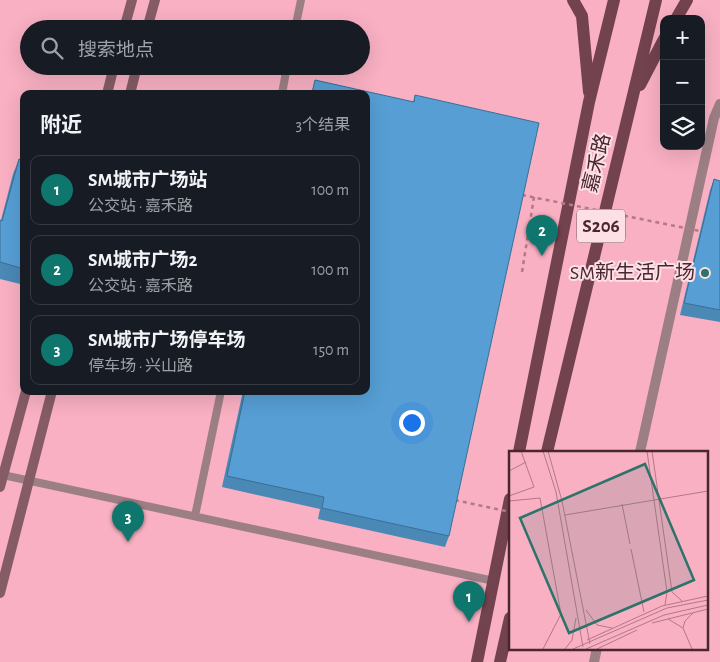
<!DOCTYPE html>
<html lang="zh">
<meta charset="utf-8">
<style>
:root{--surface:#171b24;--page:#242831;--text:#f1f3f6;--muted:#9ea1a6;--line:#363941;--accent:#0f766e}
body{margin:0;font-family:"Alegreya Sans","Noto Sans SC",sans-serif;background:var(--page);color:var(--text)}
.controls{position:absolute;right:15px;top:15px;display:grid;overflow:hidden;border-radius:10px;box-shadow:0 5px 20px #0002}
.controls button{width:45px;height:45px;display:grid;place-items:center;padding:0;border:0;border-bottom:1px solid var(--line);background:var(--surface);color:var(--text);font:25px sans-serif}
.you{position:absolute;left:411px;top:422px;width:18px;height:18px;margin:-12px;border:4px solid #fff;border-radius:50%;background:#1a73e8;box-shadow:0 0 0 8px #1a73e833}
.badge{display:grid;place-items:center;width:32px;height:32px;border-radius:50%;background:var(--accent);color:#fff;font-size:16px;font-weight:700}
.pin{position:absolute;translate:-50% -41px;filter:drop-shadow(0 1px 2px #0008)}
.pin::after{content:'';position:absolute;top:26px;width:18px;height:15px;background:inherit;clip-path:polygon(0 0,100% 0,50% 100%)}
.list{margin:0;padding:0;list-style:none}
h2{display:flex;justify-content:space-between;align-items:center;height:65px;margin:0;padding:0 20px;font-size:21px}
h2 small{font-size:16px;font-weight:400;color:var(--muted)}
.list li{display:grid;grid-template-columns:32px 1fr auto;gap:15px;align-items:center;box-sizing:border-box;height:70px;margin:0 10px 10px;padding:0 10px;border:1px solid var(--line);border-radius:10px}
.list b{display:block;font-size:19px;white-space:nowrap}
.list p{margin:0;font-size:16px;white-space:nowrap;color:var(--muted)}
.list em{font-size:16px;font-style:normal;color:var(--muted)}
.icon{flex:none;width:28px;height:28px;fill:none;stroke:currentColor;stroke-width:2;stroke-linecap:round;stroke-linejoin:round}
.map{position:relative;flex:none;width:720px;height:662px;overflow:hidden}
.search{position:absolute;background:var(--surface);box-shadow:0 5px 20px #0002;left:20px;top:20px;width:350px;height:55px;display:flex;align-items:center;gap:12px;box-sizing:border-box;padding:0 18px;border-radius:28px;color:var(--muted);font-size:19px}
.panel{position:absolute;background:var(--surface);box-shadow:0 5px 20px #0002;left:20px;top:90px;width:350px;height:305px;border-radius:10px}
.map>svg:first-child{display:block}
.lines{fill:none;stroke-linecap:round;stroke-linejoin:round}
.path{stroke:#b27988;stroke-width:2.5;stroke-dasharray:4 4;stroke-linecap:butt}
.lane{stroke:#9c7f85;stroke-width:8}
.street{stroke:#9c7f85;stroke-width:10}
.secondary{stroke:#855c66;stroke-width:10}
.primary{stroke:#73424f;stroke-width:12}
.path-bridge{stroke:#b27988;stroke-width:2.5;stroke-dasharray:4 4;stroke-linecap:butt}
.wall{fill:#4a88b6}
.building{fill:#569ed4;stroke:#3c6f94}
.poi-dot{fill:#2c736a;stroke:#fce0e6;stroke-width:2}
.labels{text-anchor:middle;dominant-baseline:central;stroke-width:4;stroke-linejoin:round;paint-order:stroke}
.shield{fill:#fce0e6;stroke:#7f5e67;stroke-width:1}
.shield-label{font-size:19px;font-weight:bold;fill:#492630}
.street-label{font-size:20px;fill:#492630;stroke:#fce0e6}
.poi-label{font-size:20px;fill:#492630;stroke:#fce0e6;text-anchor:end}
.inset-road{fill:none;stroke:#b27988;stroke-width:1}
.view{fill:#2c736a;fill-opacity:0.15;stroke:#2c736a;stroke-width:2.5}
.inset-edge{fill:none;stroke:#492630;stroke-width:2.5}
</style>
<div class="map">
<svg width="720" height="662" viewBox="0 0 720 662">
<rect width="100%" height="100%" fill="#f8b0c2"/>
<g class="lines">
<path class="path" d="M522 272 534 197"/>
<path class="lane" d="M295 29 301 0
M282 94 287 66
M3 475 494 581
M195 516 221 391"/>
<path class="street" d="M640 452 714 118 720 104
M594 662 597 648"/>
<path class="secondary" d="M124 29 132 0
M147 29 155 0
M107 94 114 66
M130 94 137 66
M0 487 26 391
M0 593 52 391"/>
<path class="primary" d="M573 0 582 16 589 92
M676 19 687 0
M640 85 664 39
M519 452 589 102 614 0
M547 452 656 0
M477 662 510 499
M500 662 510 618"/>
<path class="path-bridge" d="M522 195 700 231
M455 500 510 512"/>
</g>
<path class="wall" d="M315 80 413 102 415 95 449 536 445 547 318 519 320 509 222 487 243 391H366V94H311Z
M19 159 24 160V285L0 279V220H1L13 174Z
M714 179 720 181V322L680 315 710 190Z"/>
<path class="building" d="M315 80 414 102 415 95 539 123 449 536 322 508 324 497 227 476 245 391H366V94H312Z
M19 159 24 160V269L0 262V220L2 221Z
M714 179 720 181V310L684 303Z"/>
<circle class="poi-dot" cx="705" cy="273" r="5"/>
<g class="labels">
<rect class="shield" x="577" y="209.5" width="48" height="33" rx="4"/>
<g class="shield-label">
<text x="601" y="226">S206</text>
</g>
<g class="street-label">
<text transform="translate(597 163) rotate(-76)">嘉禾路</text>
</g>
<g class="poi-label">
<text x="695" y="273">SM新生活广场</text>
</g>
</g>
<g transform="translate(509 451)">
<rect width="199" height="199" fill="#f8b0c2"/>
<path class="inset-road" d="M34 0 47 41 74 196M39 0 53 50 81 193M138 0 158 141 156 154M143 0 163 141 173 150M0 20 17 11M0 45 25 36 12 0M0 50 31 47 52 163 34 198M113 53 121 93M56 64 199 40M122 98 135 161M77 159 88 174 103 177M159 168 174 177M143 172 199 158M174 177 183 198M174 177 176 170 184 162M78 189 153 155 199 145M56 198 63 189 67 167M64 198 158 157 199 149M77 198 155 164 199 154M88 198 128 179"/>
<path class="view" d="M136 13 185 129 60 182 11 67Z"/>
<rect width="199" height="199" class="inset-edge"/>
</g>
</svg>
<div class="controls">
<button>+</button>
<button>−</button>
<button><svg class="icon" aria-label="layers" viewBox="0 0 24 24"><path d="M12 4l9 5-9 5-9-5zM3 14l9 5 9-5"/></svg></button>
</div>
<div class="you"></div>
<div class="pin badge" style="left:469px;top:622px">1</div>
<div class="pin badge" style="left:542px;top:256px">2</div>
<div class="pin badge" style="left:128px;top:542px">3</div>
<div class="search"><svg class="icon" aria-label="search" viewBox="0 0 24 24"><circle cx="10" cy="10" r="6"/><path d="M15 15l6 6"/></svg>搜索地点</div>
<section class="panel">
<h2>附近<small>3个结果</small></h2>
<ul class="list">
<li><span class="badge">1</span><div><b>SM城市广场站</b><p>公交站 · 嘉禾路</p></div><em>100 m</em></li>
<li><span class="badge">2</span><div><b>SM城市广场2</b><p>公交站 · 嘉禾路</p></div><em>100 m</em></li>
<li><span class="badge">3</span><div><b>SM城市广场停车场</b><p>停车场 · 兴山路</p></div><em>150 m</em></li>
</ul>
</section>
</div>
